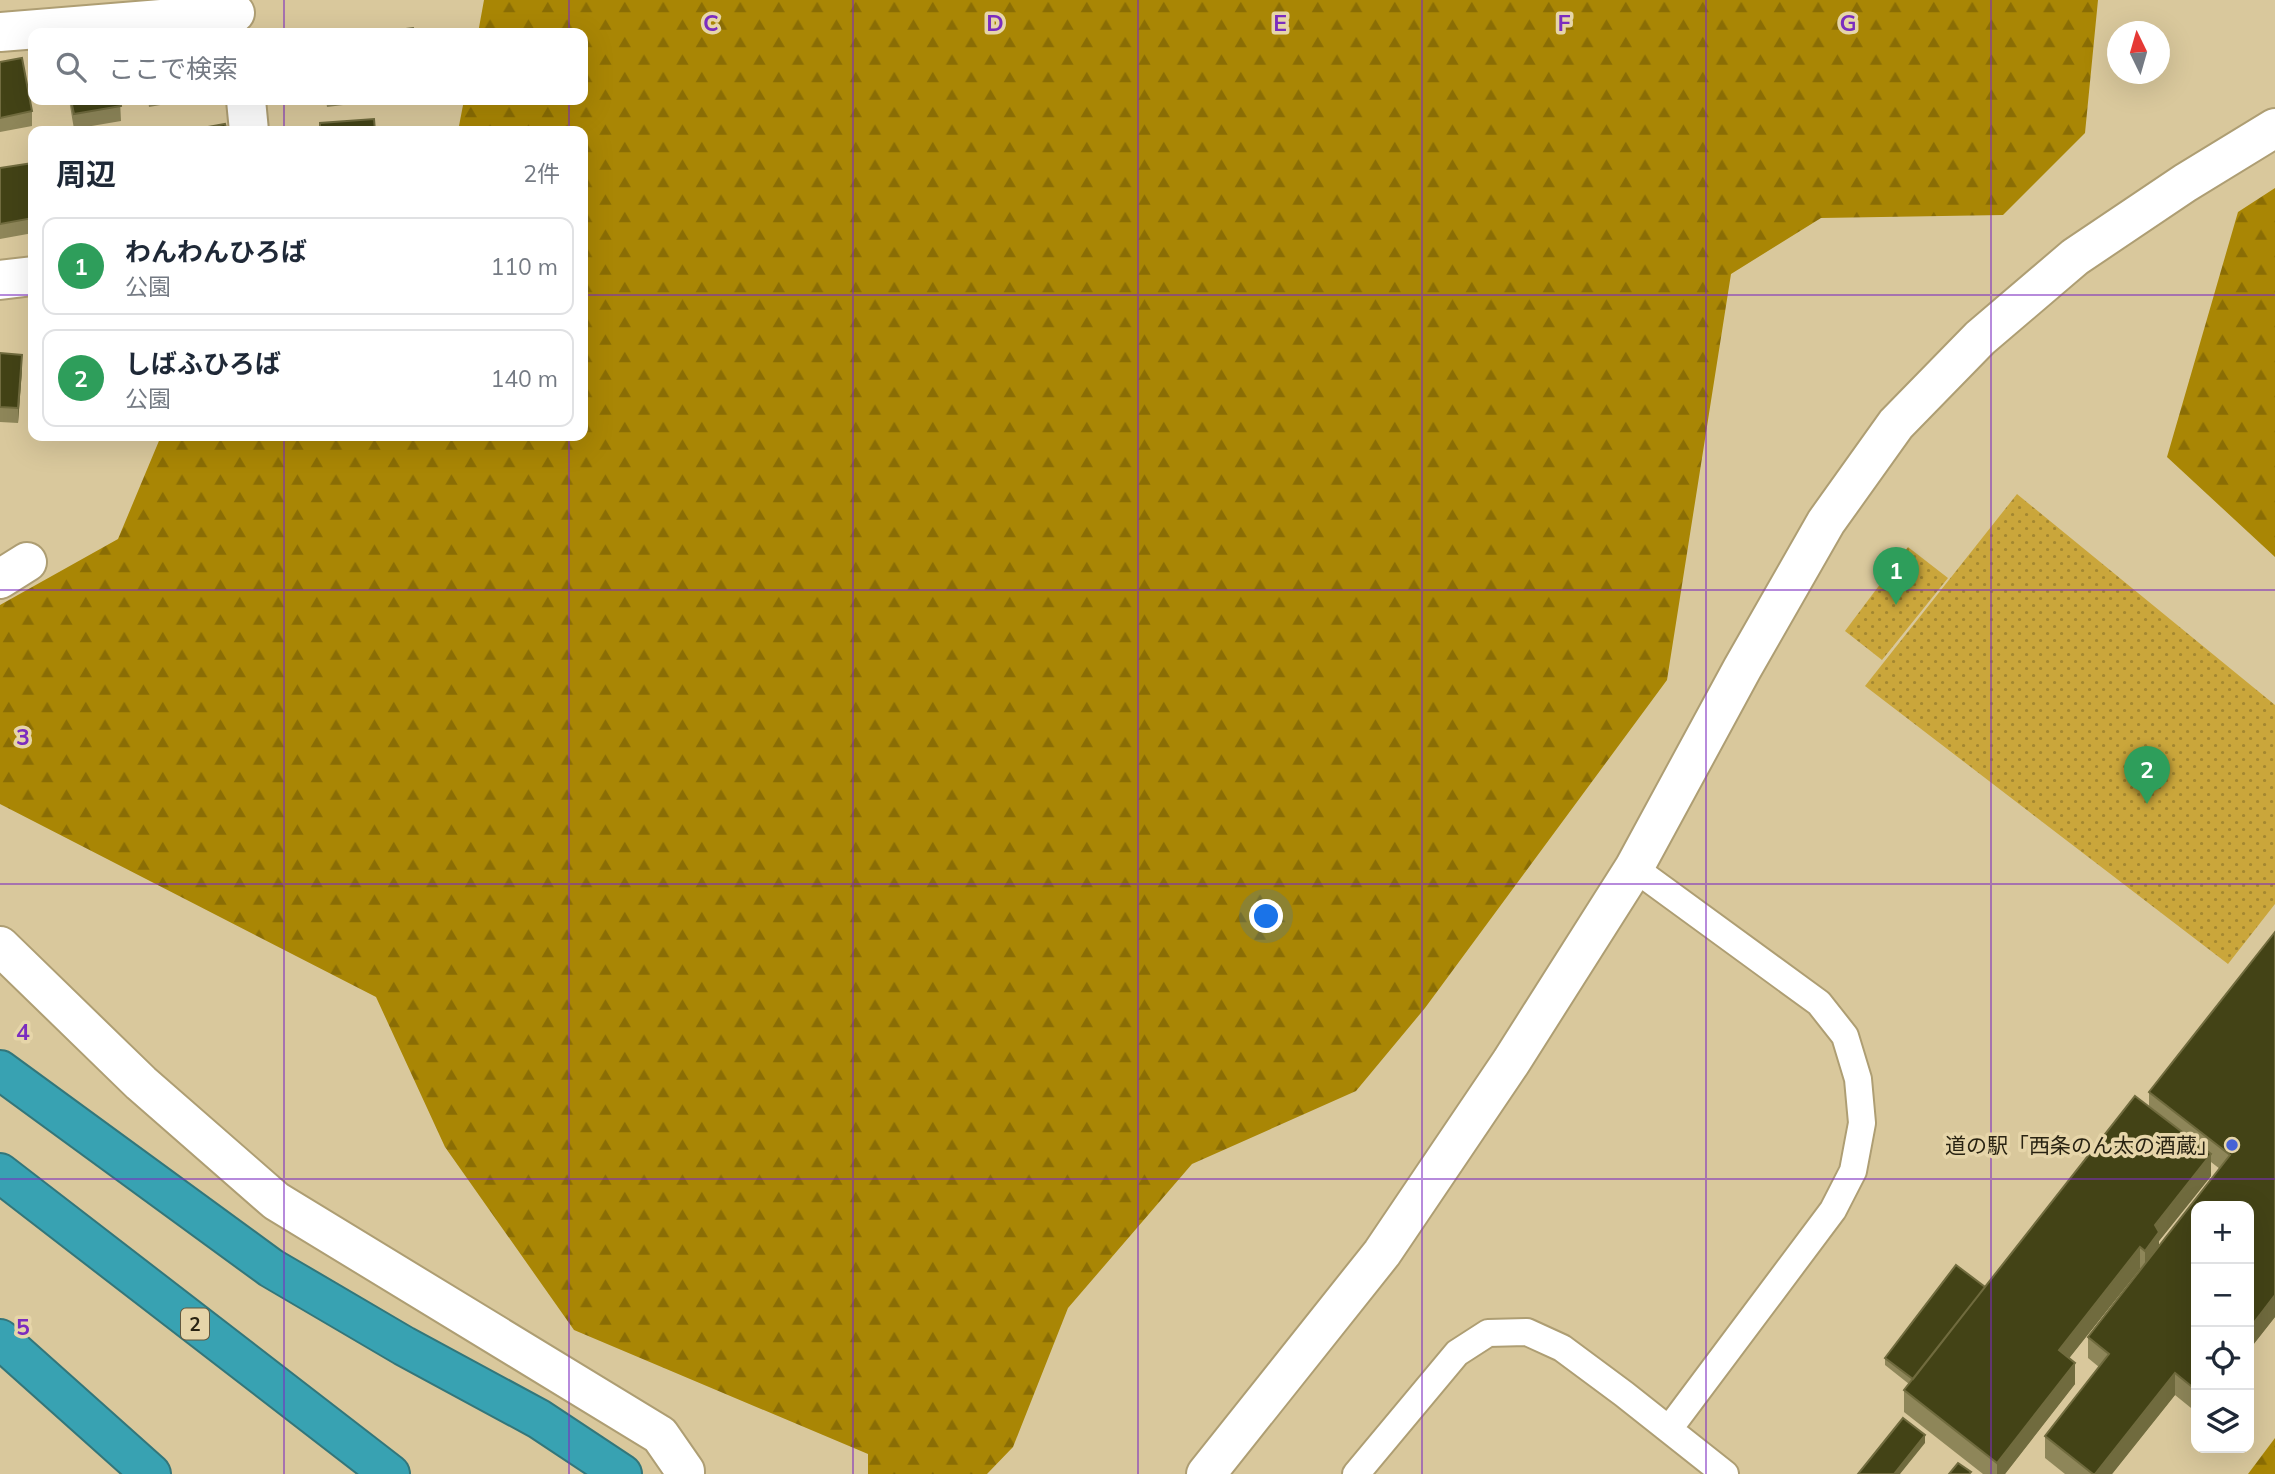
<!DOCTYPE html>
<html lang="ja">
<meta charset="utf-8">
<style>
:root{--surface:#fff;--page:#f2f2f3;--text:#1f2937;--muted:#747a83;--line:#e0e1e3;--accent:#4762d6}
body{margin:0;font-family:Mulish,"Noto Sans JP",sans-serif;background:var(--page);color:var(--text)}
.controls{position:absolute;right:21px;bottom:21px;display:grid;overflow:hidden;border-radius:14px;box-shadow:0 7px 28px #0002}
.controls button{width:63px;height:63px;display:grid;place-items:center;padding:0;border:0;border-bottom:2px solid var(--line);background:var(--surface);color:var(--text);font:35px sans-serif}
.compass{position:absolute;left:2107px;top:21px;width:63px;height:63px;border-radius:50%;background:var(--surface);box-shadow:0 7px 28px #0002;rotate:355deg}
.you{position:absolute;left:1267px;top:917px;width:24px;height:24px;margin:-18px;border:5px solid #fff;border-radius:50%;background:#1a73e8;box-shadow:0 0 0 10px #1a73e833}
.badge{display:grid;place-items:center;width:46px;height:46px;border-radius:50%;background:var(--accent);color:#fff;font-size:23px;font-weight:700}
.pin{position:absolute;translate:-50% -58px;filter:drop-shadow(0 2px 4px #0008)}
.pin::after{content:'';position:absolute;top:37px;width:24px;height:21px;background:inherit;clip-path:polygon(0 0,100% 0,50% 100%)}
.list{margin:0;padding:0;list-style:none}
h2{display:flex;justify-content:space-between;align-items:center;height:91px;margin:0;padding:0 28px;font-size:30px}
h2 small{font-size:23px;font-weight:400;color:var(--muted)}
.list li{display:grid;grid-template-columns:46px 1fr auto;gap:21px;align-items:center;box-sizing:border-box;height:98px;margin:0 14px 14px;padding:0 14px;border:2px solid var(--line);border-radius:14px}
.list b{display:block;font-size:26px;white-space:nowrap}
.list p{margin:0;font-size:23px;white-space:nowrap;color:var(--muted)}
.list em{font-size:23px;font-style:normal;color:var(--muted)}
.icon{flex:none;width:38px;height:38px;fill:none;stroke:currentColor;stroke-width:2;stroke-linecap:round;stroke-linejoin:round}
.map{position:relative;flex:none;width:2275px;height:1474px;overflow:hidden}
.search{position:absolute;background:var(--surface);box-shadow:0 7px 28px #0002;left:28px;top:28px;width:560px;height:77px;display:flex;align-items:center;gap:18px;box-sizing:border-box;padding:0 24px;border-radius:14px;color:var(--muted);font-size:26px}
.panel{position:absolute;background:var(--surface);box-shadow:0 7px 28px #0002;left:28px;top:126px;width:560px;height:315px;border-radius:14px}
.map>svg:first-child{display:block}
.forest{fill:url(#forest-firs)}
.park{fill:url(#park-dots)}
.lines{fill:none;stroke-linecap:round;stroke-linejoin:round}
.lane-casing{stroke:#ae9e73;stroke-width:30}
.street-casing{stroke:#ae9e73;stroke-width:42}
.secondary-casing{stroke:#ae9e73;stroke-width:42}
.highway-casing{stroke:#33767a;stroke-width:42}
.lane{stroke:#fff;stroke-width:26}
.street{stroke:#fff;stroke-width:38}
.secondary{stroke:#fff;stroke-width:38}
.highway{stroke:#38a2b2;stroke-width:38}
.wall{fill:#8e8659;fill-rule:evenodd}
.shaded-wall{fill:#706b3e}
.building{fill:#434316;stroke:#706b3e;stroke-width:2}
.grid{fill:none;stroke:#7b2cbf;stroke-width:2;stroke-opacity:0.55}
.poi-dot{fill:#4762d6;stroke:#e6d5a9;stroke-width:2.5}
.labels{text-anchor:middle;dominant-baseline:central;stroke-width:7;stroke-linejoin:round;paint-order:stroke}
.shield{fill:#e6d5a9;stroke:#62583f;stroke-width:2}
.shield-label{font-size:19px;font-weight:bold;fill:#292312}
.poi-label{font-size:21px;fill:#292312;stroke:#e6d5a9;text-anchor:end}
.grid-label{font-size:23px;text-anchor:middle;font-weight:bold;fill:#7b2cbf;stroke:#e6d5a9;stroke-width:7;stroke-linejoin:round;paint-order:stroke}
</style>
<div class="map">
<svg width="2275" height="1474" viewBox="0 0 2275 1474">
<defs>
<pattern id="forest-firs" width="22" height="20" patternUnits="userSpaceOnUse" patternTransform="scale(1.75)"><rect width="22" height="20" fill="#a98605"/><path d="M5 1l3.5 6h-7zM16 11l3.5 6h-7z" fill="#8a6d05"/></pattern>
<pattern id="park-dots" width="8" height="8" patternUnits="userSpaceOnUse" patternTransform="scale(1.75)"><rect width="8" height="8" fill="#caa63b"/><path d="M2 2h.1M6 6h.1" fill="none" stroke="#a48730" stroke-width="1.8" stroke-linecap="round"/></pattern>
</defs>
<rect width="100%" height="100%" fill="#d9c89c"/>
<path class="forest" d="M484 0H2098L2085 133 2003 215 1821 218 1731 274 1667 680 1425 1008 1356 1091 1192 1164 1068 1308 1013 1447 987 1474H868V1454L574 1330 445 1147 376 997 0 804V605L118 539 161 436H583V131H458L464 100H583V33H478Z
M2275 188V557L2167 457 2238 212Z
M2275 1438V1474H2248Z"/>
<path class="park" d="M2017 494 2275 705V904L2228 964 1865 686Z
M1908 547 1948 578 1882 660 1845 631Z"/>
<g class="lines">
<g class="lane-casing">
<path id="lane" d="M1634 868 1819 1003 1845 1036 1858 1079 1862 1123 1853 1171 1833 1210 1669 1429
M1356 1474 1457 1353 1488 1333 1527 1332 1562 1348 1624 1394 1725 1474"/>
</g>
<g class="street-casing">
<path id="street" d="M0 32 235 13
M246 100 249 131
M0 280 33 276
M0 579 27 562
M0 946 141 1083 276 1201 660 1435 685 1471V1474"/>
</g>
<g class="secondary-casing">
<path id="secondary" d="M1206 1474 1382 1253 1511 1062 1634 868 1742 669 1826 522 1896 424 1980 338 2075 257 2185 183 2275 128"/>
</g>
<g class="highway-casing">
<path id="highway" d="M0 1070 271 1268 404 1346 539 1419 622 1474
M0 1173 390 1474
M0 1339 151 1474"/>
</g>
<use href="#lane" class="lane"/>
<use href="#street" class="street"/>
<use href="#secondary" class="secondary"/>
<use href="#highway" class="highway"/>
</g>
<path class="wall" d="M0 62 32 111V126L0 132Z
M69 100H120L121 121 74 129Z
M148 100H189L149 107Z
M326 100H383L327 107Z
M33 163V233L0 239V168Z
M0 353 22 370 18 423 0 422Z
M2275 932V1317L2249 1350 2196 1206V1412L2175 1395 2112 1474H2065L2045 1458V1436L2099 1367 2088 1358V1337L2141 1269H2140L2069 1358 2075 1384 2005 1474H1983L1904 1412V1390L1909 1384 1885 1365V1358L1985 1287 2149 1107V1092ZM2211 1162 2220 1169 2159 1245V1241L2211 1176Z"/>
<path class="shaded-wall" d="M22 355V370L18 423V408Z
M2211 1154V1176L2159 1241V1253L2145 1272V1251L2155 1225Z
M2140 1247V1269L2059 1371V1350Z
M2275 1295V1317L2249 1350V1329Z
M2075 1363V1384L2005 1474H1997V1463Z
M2175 1373V1395L2112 1474H2095Z
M1925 1435V1443L1900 1474H1894Z"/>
<path class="building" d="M413 28 414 33H373Z
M187 30 188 33H168Z
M22 58 32 111 0 118V62Z
M71 100H120L121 106 74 114Z
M374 119 375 131H320V123Z
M225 124 227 131H186Z
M33 163V218L0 224V168Z
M0 353 22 355 18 408 0 407Z
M2275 932V1295L2249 1329V1206H2196V1390L2175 1373 2095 1474H2093L2045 1436 2109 1354 2088 1337 2230 1155 2149 1092Z
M2135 1096 2211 1154 2155 1225 2159 1232 2145 1251 2140 1247 2059 1350 2075 1363 1997 1463 1904 1390Z
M1956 1265 1985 1287 1913 1379 1885 1358Z
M1903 1418 1925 1435 1894 1474H1858Z
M1958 1463 1971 1472 1969 1474H1949Z"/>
<path class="grid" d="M284 0V33M569 0V33M853 0V1474M1138 0V1474M1422 0V1474M1706 0V1474M1991 0V1474M284 100V131M569 100V131M0 295H33M583 295H2275M284 436V1474M569 436V1474M0 590H2275M0 884H2275M0 1179H2275"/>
<circle class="poi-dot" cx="2232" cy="1145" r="7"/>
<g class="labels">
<rect class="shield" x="181" y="1308.5" width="28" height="31" rx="5"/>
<g class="shield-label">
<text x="195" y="1324">2</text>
</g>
<g class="poi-label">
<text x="2218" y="1145">道の駅「西条のん太の酒蔵」</text>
</g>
</g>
<g class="grid-label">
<text x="711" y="31">C</text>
<text x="995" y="31">D</text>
<text x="1280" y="31">E</text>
<text x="1564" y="31">F</text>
<text x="1848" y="31">G</text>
<text x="23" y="745">3</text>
<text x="23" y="1040">4</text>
<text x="23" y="1335">5</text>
</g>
</svg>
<div class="controls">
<button>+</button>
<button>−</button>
<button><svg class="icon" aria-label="locate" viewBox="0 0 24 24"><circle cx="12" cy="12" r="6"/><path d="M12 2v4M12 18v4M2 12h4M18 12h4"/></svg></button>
<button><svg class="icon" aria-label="layers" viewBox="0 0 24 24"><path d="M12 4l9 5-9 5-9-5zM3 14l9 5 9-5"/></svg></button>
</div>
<svg class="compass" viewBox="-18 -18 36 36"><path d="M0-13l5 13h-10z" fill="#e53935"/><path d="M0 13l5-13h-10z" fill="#747a83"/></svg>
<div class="you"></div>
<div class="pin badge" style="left:1896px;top:605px;background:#2e9e5b">1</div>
<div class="pin badge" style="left:2147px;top:804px;background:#2e9e5b">2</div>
<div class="search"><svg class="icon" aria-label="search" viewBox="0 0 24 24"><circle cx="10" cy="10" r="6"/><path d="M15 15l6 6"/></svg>ここで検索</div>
<section class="panel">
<h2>周辺<small>2件</small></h2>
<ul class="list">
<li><span class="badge" style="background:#2e9e5b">1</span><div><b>わんわんひろば</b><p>公園</p></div><em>110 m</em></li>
<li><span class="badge" style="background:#2e9e5b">2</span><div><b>しばふひろば</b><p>公園</p></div><em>140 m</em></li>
</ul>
</section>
</div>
